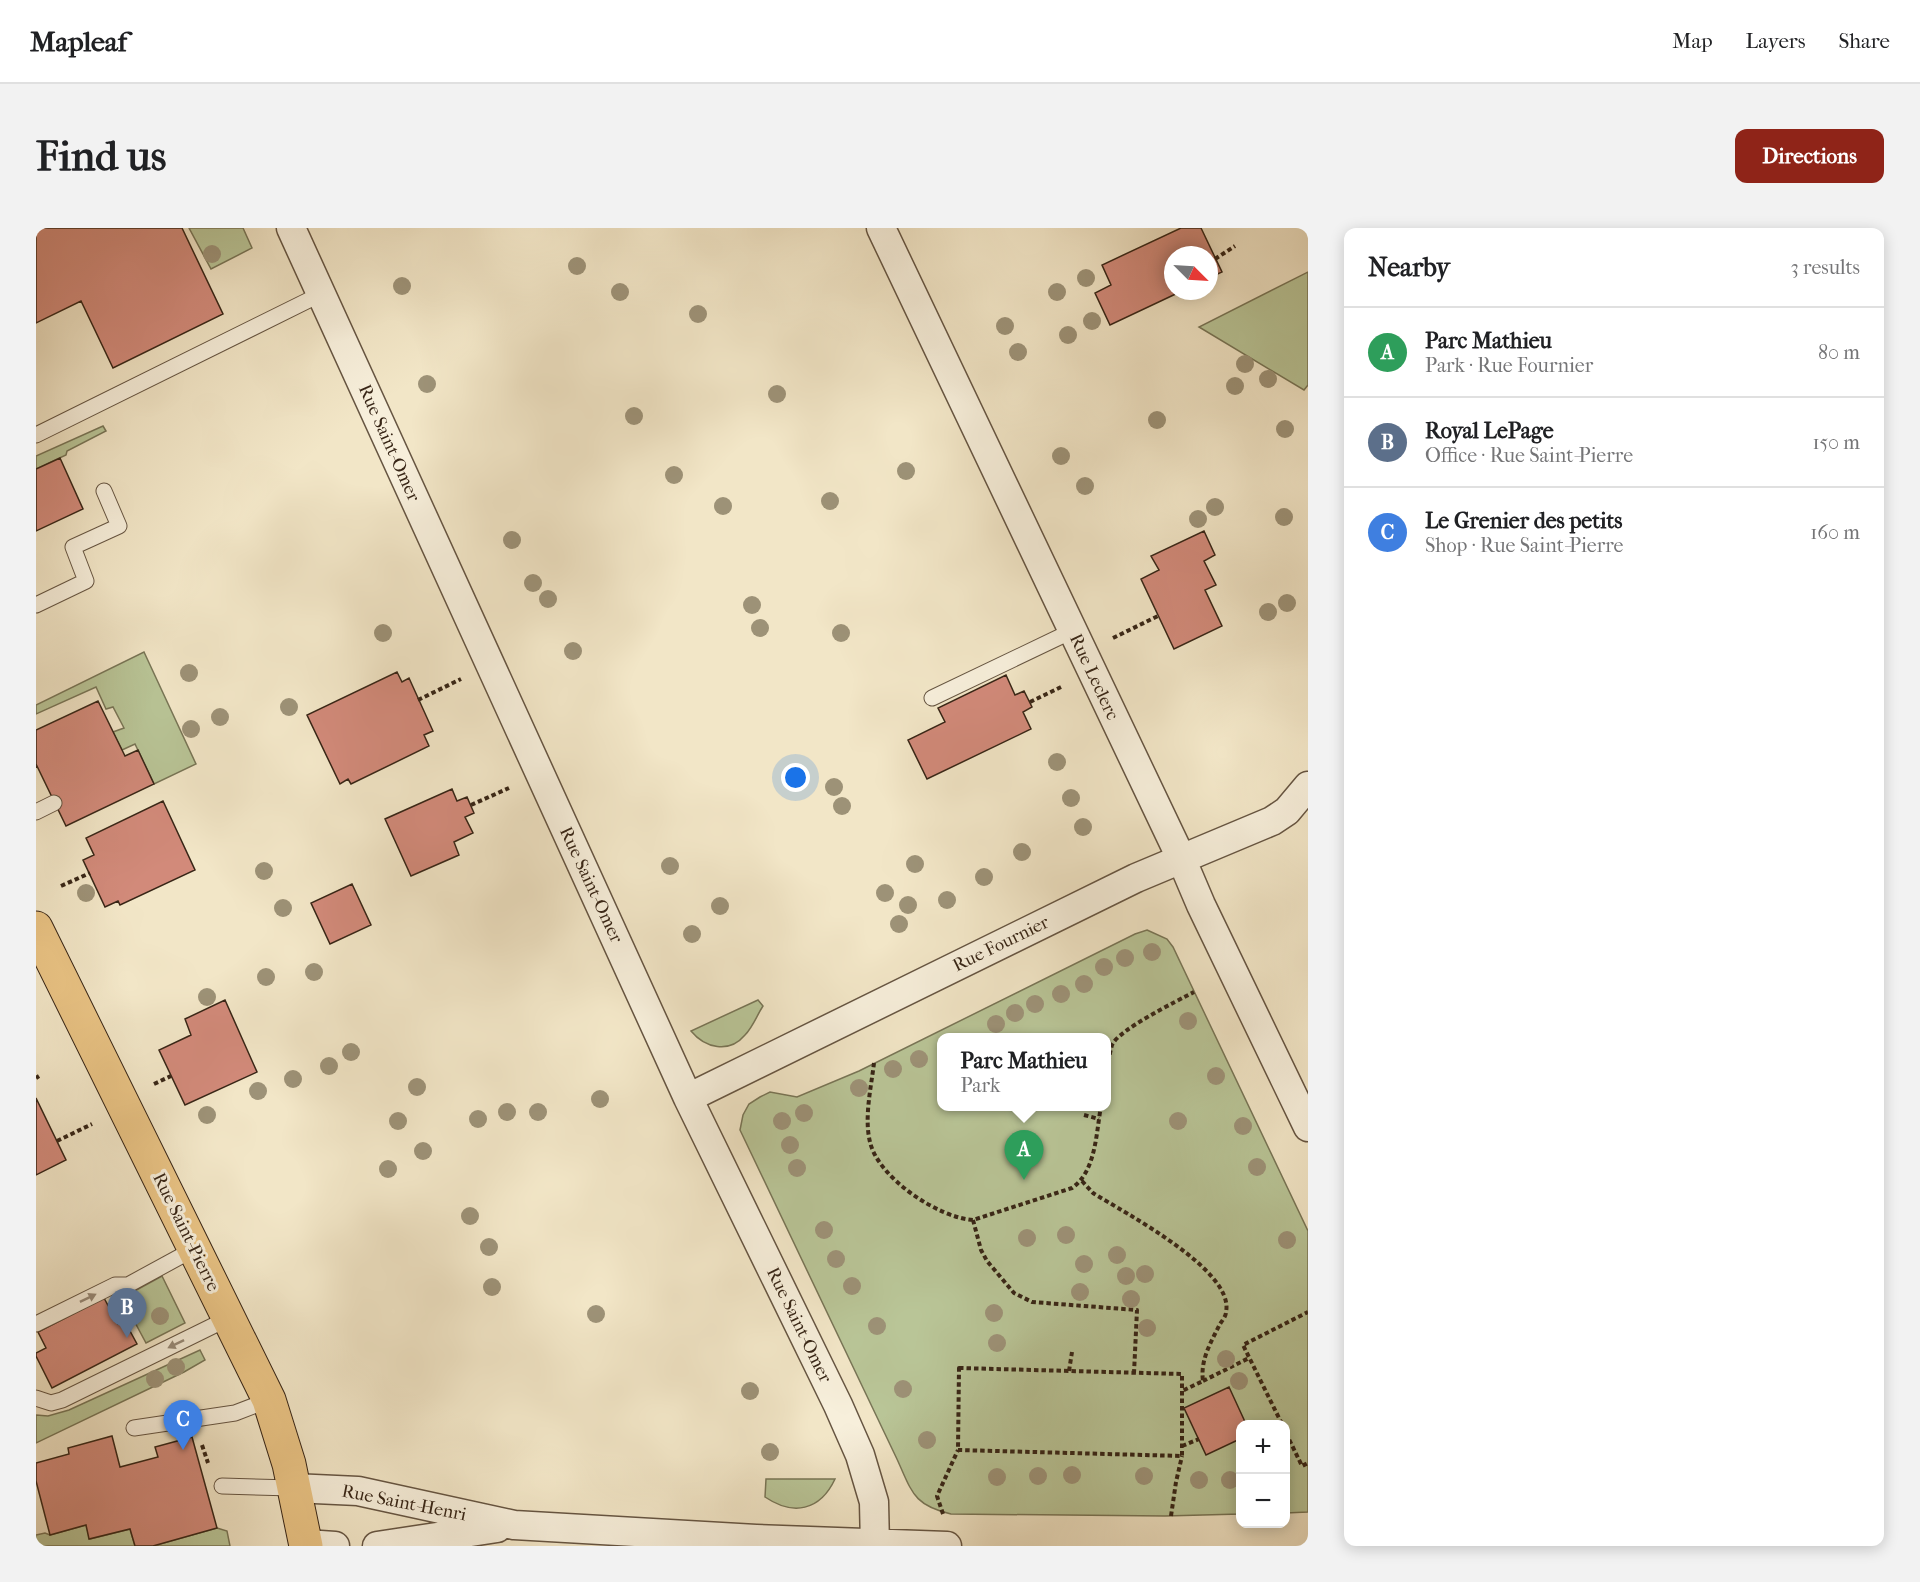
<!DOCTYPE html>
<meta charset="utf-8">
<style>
:root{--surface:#fff;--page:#f2f2f2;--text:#202124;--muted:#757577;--line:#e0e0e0;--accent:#8f2418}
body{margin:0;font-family:"IM FELL French Canon",serif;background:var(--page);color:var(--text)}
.controls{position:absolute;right:18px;bottom:18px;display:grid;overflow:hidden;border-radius:12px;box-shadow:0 3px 15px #0003}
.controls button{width:54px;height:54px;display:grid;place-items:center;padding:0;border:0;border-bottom:2px solid var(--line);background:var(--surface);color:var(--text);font:30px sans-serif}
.compass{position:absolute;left:1128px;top:18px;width:54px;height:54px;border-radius:50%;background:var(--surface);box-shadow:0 3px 15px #0003;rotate:114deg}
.you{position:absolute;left:760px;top:550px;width:21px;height:21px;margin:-15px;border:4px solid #fff;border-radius:50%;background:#1a73e8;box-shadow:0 0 0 9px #1a73e833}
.badge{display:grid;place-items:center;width:39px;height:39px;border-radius:50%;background:var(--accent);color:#fff;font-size:20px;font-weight:700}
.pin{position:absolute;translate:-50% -50px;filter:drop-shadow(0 2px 3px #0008)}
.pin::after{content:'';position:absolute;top:32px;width:21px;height:18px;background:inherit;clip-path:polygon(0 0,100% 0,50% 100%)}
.popup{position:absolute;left:901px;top:805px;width:174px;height:78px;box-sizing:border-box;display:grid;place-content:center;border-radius:12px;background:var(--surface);filter:drop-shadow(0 2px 4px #0005);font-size:20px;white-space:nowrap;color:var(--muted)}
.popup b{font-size:22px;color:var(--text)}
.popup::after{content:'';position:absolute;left:50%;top:100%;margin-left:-12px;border:12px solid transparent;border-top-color:var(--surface)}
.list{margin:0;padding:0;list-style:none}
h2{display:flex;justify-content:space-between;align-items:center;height:78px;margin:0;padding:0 24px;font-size:26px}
h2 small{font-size:20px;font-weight:400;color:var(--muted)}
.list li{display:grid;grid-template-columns:39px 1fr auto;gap:18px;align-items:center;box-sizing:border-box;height:90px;padding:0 24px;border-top:2px solid var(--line)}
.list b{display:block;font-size:22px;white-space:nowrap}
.list p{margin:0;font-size:20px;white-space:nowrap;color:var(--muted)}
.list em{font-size:20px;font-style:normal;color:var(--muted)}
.map{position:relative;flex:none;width:1272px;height:1318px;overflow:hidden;border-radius:12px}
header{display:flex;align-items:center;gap:36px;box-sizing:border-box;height:84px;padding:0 30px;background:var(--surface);border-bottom:2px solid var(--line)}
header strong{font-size:28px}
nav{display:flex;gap:33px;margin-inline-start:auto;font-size:21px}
.intro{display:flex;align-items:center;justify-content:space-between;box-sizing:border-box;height:144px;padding:0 36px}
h1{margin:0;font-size:42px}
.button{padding:15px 27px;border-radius:12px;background:var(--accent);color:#fff;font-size:21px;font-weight:700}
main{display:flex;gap:36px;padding:0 36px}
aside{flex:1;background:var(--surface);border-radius:12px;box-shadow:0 3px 15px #0003}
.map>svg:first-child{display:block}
.green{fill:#b9c597;stroke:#787556;stroke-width:1.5;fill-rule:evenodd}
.building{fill:#d28a7a;stroke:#372516;stroke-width:1.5}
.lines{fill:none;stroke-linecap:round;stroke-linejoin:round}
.service-casing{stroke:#665542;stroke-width:17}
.minor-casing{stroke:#665542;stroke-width:31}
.primary-casing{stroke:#372516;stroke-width:35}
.path{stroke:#372516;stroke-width:4;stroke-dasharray:4.5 3;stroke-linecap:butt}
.service{stroke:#f7efdb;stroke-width:15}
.minor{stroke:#f7efdb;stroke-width:28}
.primary{stroke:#e9c384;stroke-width:33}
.tree{fill:#9d9277}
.oneway{fill:#978a78}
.labels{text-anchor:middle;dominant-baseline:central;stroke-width:6;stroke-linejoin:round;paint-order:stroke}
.street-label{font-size:18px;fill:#372516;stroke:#f7efdb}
</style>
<header>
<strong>Mapleaf</strong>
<nav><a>Map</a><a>Layers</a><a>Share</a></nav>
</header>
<div class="intro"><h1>Find us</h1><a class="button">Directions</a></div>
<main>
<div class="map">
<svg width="1272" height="1318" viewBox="0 0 1272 1318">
<rect width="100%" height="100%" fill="#f2e6c7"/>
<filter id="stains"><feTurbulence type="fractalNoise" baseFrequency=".00333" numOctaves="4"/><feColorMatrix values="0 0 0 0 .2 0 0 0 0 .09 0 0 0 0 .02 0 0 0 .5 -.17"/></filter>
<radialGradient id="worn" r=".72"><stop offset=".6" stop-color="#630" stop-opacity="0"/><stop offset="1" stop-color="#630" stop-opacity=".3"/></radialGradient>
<path class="green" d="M153 0H207L216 20 175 41Z
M1272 44V157L1268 162 1163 99Z
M67 198 70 203 31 223 30 227 0 241V228Z
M108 424 160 536 118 556 99 516 86 522 77 504 88 500 77 479 70 481 60 459 0 486V477Z
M1111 702 1131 711 1137 719 1272 1003V1284L1250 1285V1196H1204V1286L1129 1288 915 1286C876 1277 876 1263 860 1229L704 902 707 887 713 876 724 869 734 864 761 869 823 843 1099 706ZM906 810H1070V878H906Z
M722 772 727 778C721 787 717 799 709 807 693 826 669 820 655 803Z
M126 1048 149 1095 110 1115 96 1089 88 1092 78 1070H86Z
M164 1122 169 1132 148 1144 0 1215V1187L12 1188 33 1182Z
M730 1251H799C784 1283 757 1288 729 1269Z
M50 1297 54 1311 94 1301 99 1318H0V1307L9 1305 14 1307Z
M181 1300 191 1303 194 1318H117Z"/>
<path class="building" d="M0 0H146L187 86 77 140 45 73 0 95Z
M1145 0H1165L1186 44 1173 50V27H1137V63H1146L1074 97 1059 65 1075 57 1066 37Z
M24 230 47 281 0 303V241Z
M1168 303 1179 327 1168 333 1180 357 1169 362 1186 398 1138 421 1105 351 1123 342 1115 328Z
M361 444 366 454 373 450 397 503 388 507 393 518 315 556 312 551 304 556 271 487Z
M970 447 979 467 988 463 996 479 987 484 995 501 891 551 872 512 909 494 902 480Z
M62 473 89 528 102 522 118 556 30 598 0 536V502Z
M416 561 421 573 431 569 438 585 429 589 437 605 418 614 423 627 375 648 349 591Z
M127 573 159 642 84 677 82 673 69 679 47 632 58 627 50 610Z
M316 656 335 697 294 716 275 675Z
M189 772 221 844 149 877 123 822 155 807 149 791Z
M0 870 30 932 0 947Z
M68 1070 82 1096 88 1092 101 1116 16 1160 0 1128V1125L10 1120 2 1104Z
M1193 1159 1210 1196H1204V1211L1170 1227 1148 1180Z
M76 1208 84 1239 122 1229 119 1219 156 1209 181 1300 117 1318H99L94 1301 53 1311 50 1297 14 1307 0 1253V1235L33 1226 32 1220Z"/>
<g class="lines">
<g class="service-casing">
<path id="service" d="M0 207 285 66
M0 377 50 353 37 319 83 298 68 263
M896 470 1036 403
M0 584 18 575
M0 1096 79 1057H92L158 1021
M0 1170 15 1175 26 1172 193 1090
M98 1200 199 1185 233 1172
M186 1258 257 1260"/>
</g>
<g class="minor-casing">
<path id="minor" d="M255 0 652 870 802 1177 824 1227 838 1274 839 1318
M845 0 1145 630 1165 677 1272 899
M652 870 1100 650 1236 593 1251 583 1272 558
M257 1260 322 1263 478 1297 720 1311 911 1318
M270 1316 299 1318
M341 1318 461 1300"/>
</g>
<g class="primary-casing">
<path id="primary" d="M0 700 233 1172 253 1236 270 1318"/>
</g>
<path class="path" d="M1179 31 1199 18
M1077 410 1122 388
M382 472 425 451
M994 474 1025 459
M0 538H1
M435 577 473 560
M25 658 54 645
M838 835C835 860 828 890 834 914 842 950 903 990 937 992L1036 960C1060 943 1060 906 1065 878
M1070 849C1072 839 1073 827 1076 817 1082 802 1141 773 1158 764
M0 850 3 848
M118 856 135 848
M1048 887 1063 891
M21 913 56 896
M1046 953 1057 965C1087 984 1199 1042 1190 1084 1190 1088 1186 1093 1184 1096 1175 1114 1164 1132 1167 1153L1146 1163
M937 992 945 1022 951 1033 978 1065 996 1074 1101 1082 1098 1145
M923 1140 1146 1146V1228L922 1222Z
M1033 1143 1036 1124
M1167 1153 1213 1130
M1246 1196 1207 1117 1272 1084
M1250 1205 1266 1238 1272 1235
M166 1217 172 1235
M1146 1218 1163 1211
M907 1286 901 1268 922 1222
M1135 1288 1140 1254 1146 1228"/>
<use href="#service" class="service"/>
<use href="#minor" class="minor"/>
<use href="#primary" class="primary"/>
</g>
<g class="tree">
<circle cx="176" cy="26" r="9"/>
<circle cx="541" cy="38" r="9"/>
<circle cx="1050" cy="50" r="9"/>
<circle cx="366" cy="58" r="9"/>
<circle cx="584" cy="64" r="9"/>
<circle cx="1021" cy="64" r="9"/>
<circle cx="662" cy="86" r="9"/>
<circle cx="1056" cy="93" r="9"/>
<circle cx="969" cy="98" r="9"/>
<circle cx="1032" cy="107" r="9"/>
<circle cx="982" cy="124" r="9"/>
<circle cx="1209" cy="136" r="9"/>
<circle cx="1232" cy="151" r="9"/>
<circle cx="391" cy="156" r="9"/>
<circle cx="1199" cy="158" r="9"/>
<circle cx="741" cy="166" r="9"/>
<circle cx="598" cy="188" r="9"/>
<circle cx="1121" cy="192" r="9"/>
<circle cx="1249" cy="201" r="9"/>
<circle cx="1025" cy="228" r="9"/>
<circle cx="870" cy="243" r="9"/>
<circle cx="638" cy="247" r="9"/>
<circle cx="1049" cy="258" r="9"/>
<circle cx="794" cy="273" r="9"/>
<circle cx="687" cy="278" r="9"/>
<circle cx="1179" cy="279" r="9"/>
<circle cx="1248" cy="289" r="9"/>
<circle cx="1162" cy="291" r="9"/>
<circle cx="476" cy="312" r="9"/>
<circle cx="497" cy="355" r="9"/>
<circle cx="512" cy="371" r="9"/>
<circle cx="1251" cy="375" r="9"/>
<circle cx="716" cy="377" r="9"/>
<circle cx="1232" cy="384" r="9"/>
<circle cx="724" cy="400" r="9"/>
<circle cx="347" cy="405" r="9"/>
<circle cx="805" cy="405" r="9"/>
<circle cx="537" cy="423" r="9"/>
<circle cx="153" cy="445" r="9"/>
<circle cx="253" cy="479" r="9"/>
<circle cx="184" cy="489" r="9"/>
<circle cx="155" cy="501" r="9"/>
<circle cx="1021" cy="534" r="9"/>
<circle cx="798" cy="559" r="9"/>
<circle cx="1035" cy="570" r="9"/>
<circle cx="806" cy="578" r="9"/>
<circle cx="1047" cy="599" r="9"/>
<circle cx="986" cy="624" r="9"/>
<circle cx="879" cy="636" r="9"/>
<circle cx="634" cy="638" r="9"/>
<circle cx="228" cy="643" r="9"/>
<circle cx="948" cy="649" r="9"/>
<circle cx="50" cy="665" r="9"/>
<circle cx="849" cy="665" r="9"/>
<circle cx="911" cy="672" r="9"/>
<circle cx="872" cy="677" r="9"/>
<circle cx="684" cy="678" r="9"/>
<circle cx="247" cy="680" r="9"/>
<circle cx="863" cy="696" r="9"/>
<circle cx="656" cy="706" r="9"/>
<circle cx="1116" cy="724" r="9"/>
<circle cx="1089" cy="730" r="9"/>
<circle cx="1068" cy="739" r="9"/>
<circle cx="278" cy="744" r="9"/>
<circle cx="230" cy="749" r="9"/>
<circle cx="1048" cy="756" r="9"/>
<circle cx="1025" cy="766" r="9"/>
<circle cx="171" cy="769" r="9"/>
<circle cx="999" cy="776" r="9"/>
<circle cx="979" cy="785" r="9"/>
<circle cx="1152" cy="793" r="9"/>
<circle cx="960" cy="796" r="9"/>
<circle cx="315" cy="824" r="9"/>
<circle cx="883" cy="831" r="9"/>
<circle cx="293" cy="838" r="9"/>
<circle cx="857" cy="841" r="9"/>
<circle cx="1180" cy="848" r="9"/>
<circle cx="257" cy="851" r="9"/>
<circle cx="381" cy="859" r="9"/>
<circle cx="823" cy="860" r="9"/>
<circle cx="222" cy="863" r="9"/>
<circle cx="564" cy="871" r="9"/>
<circle cx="471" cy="884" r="9"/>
<circle cx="502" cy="884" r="9"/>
<circle cx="768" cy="885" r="9"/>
<circle cx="171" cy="887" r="9"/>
<circle cx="442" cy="891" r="9"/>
<circle cx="362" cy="893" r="9"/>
<circle cx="746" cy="893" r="9"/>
<circle cx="1142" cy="893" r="9"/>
<circle cx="1207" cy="898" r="9"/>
<circle cx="754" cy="917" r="9"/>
<circle cx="387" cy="923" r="9"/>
<circle cx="1221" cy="939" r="9"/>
<circle cx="761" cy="940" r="9"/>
<circle cx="352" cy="941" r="9"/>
<circle cx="434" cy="988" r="9"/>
<circle cx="788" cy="1002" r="9"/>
<circle cx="1030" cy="1007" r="9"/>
<circle cx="991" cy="1010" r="9"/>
<circle cx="1251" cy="1012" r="9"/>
<circle cx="453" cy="1019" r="9"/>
<circle cx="1081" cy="1027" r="9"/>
<circle cx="800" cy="1031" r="9"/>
<circle cx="1048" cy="1036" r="9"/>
<circle cx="1109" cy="1046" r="9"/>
<circle cx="1090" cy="1048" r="9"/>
<circle cx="816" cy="1058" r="9"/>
<circle cx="456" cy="1059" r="9"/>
<circle cx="1044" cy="1064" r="9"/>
<circle cx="1095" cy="1071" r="9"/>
<circle cx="958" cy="1085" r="9"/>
<circle cx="560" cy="1086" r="9"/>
<circle cx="124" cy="1088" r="9"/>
<circle cx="841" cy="1098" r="9"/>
<circle cx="1111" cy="1100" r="9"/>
<circle cx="961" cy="1115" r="9"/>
<circle cx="1190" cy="1131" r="9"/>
<circle cx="140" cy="1139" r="9"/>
<circle cx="119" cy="1151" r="9"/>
<circle cx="1203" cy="1153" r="9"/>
<circle cx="867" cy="1161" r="9"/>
<circle cx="714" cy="1163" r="9"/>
<circle cx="891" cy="1212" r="9"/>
<circle cx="734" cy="1224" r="9"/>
<circle cx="1036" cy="1247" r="9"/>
<circle cx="1002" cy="1248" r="9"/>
<circle cx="1108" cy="1248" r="9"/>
<circle cx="961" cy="1249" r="9"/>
<circle cx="1163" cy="1252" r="9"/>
<circle cx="1194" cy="1252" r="9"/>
</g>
<defs><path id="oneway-solid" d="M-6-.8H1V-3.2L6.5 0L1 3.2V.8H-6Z" transform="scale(1.5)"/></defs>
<g class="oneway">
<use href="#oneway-solid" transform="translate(52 1070) rotate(-26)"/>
<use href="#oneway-solid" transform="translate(140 1116) rotate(154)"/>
</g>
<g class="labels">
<g class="street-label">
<text transform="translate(353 215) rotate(66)">Rue Saint-Omer</text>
<text transform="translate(1058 449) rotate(65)">Rue Leclerc</text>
<text transform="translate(555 657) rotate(65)">Rue Saint-Omer</text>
<text transform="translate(965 716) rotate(-26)">Rue Fournier</text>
<text transform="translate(150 1004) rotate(64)">Rue Saint-Pierre</text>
<text transform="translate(763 1097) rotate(64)">Rue Saint-Omer</text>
<text transform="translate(368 1275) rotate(11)">Rue Saint-Henri</text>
</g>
</g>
<rect width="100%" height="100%" filter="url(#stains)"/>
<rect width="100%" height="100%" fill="url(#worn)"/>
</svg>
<div class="controls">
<button>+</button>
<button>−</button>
</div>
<svg class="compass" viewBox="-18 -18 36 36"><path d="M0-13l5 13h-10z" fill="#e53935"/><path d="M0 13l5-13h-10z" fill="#757577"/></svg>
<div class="you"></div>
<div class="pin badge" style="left:988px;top:952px;background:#2e9e5b">A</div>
<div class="popup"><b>Parc Mathieu</b>Park</div>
<div class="pin badge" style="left:91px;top:1110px;background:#5c6f8a">B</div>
<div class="pin badge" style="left:147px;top:1222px;background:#3f7fe0">C</div>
</div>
<aside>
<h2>Nearby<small>3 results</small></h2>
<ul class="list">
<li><span class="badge" style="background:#2e9e5b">A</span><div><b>Parc Mathieu</b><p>Park · Rue Fournier</p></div><em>80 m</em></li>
<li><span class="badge" style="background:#5c6f8a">B</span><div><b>Royal LePage</b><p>Office · Rue Saint-Pierre</p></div><em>150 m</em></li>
<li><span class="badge" style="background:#3f7fe0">C</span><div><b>Le Grenier des petits</b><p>Shop · Rue Saint-Pierre</p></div><em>160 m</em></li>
</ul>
</aside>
</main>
